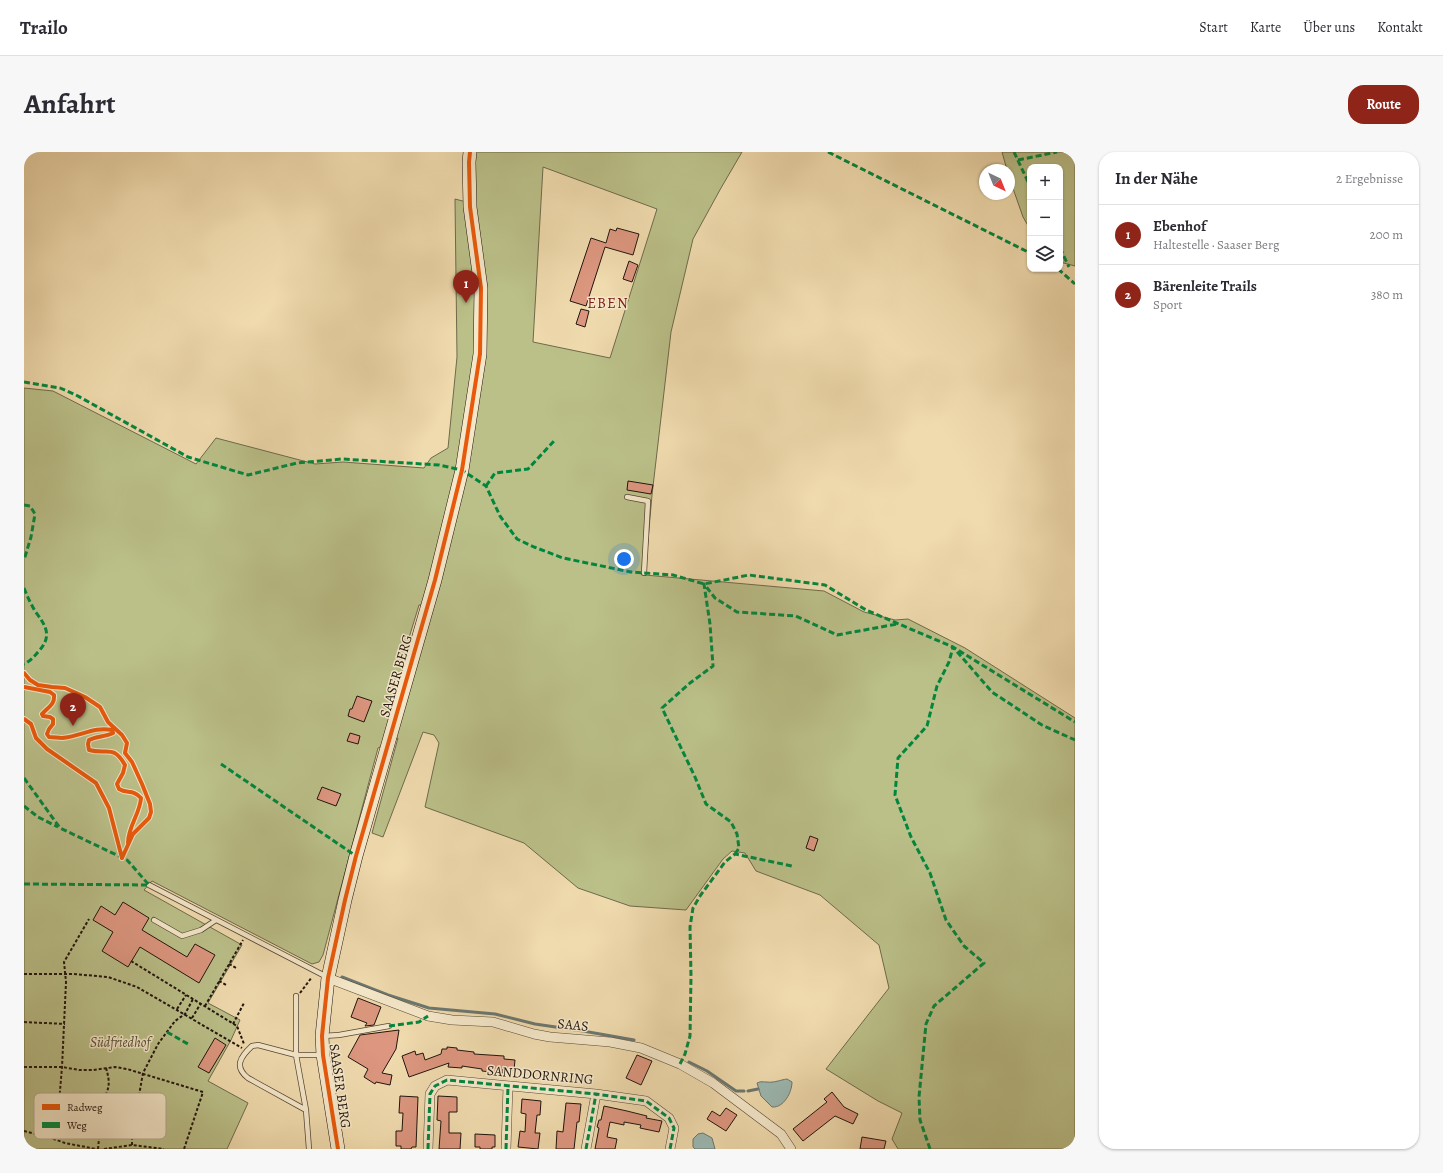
<!DOCTYPE html>
<html lang="de">
<meta charset="utf-8">
<style>
:root{--surface:#fff;--page:#f7f7f7;--text:#2b2b33;--muted:#7c7c81;--line:#e1e1e2;--accent:#8f2418}
body{margin:0;font-family:Alegreya,serif;background:var(--page);color:var(--text)}
.controls{position:absolute;right:12px;top:12px;display:grid;overflow:hidden;border-radius:8px;box-shadow:0 1px 3px #0004}
.controls button{width:36px;height:36px;display:grid;place-items:center;padding:0;border:0;border-bottom:1px solid var(--line);background:var(--surface);color:var(--text);font:20px sans-serif}
.compass{position:absolute;left:955px;top:12px;width:36px;height:36px;border-radius:50%;background:var(--surface);box-shadow:0 1px 3px #0004;rotate:137deg}
.you{position:absolute;left:600px;top:407px;width:14px;height:14px;margin:-10px;border:3px solid #fff;border-radius:50%;background:#1a73e8;box-shadow:0 0 0 6px #1a73e833}
.badge{display:grid;place-items:center;width:26px;height:26px;border-radius:50%;background:var(--accent);color:#fff;font-size:13px;font-weight:700}
.pin{position:absolute;translate:-50% -33px;filter:drop-shadow(0 1px 2px #0008)}
.pin::after{content:'';position:absolute;top:21px;width:14px;height:12px;background:inherit;clip-path:polygon(0 0,100% 0,50% 100%)}
.list{margin:0;padding:0;list-style:none}
h2{display:flex;justify-content:space-between;align-items:center;height:52px;margin:0;padding:0 16px;font-size:17px}
h2 small{font-size:13px;font-weight:400;color:var(--muted)}
.list li{display:grid;grid-template-columns:26px 1fr auto;gap:12px;align-items:center;box-sizing:border-box;height:60px;padding:0 16px;border-top:1px solid var(--line)}
.list b{display:block;font-size:15px;white-space:nowrap}
.list p{margin:0;font-size:13px;white-space:nowrap;color:var(--muted)}
.list em{font-size:13px;font-style:normal;color:var(--muted)}
.icon{flex:none;width:22px;height:22px;fill:none;stroke:currentColor;stroke-width:2;stroke-linecap:round;stroke-linejoin:round}
.map{position:relative;flex:none;width:1051px;height:997px;overflow:hidden;border-radius:16px}
header{display:flex;align-items:center;gap:24px;box-sizing:border-box;height:56px;padding:0 20px;background:var(--surface);border-bottom:1px solid var(--line)}
header strong{font-size:19px}
nav{display:flex;gap:22px;margin-inline-start:auto;font-size:14px}
.intro{display:flex;align-items:center;justify-content:space-between;box-sizing:border-box;height:96px;padding:0 24px}
h1{margin:0;font-size:28px}
.button{padding:10px 18px;border-radius:16px;background:var(--accent);color:#fff;font-size:14px;font-weight:700}
main{display:flex;gap:24px;padding:0 24px}
aside{flex:1;background:var(--surface);border-radius:16px;box-shadow:0 1px 3px #0004}
.map>svg:first-child{display:block}
.green{fill:#bbc089;stroke:#6e6a4b;fill-rule:evenodd}
.water{fill:#9cb9b2;stroke:#6b7770}
.lines{fill:none;stroke-linecap:round;stroke-linejoin:round}
.stream{stroke:#6b7770;stroke-width:3}
.building{fill:#dd9780;stroke:#21140d}
.lane-casing{stroke:#554635;stroke-width:6}
.street-casing{stroke:#554635;stroke-width:10}
.secondary-casing{stroke:#21140d;stroke-width:14}
.path{stroke:#21140d;stroke-width:2;stroke-dasharray:3 2;stroke-linecap:butt}
.lane{stroke:#f5e8ca;stroke-width:4.5}
.street{stroke:#f5e8ca;stroke-width:9}
.secondary{stroke:#f5e8ca;stroke-width:13}
.quiet{stroke:#00873e;stroke-width:3;stroke-dasharray:6 3;stroke-linecap:butt}
.cycleway-casing{stroke:#f5e8ca;stroke-width:6}
.cycleway{stroke:#e8590c;stroke-width:4}
.labels{text-anchor:middle;dominant-baseline:central;stroke-width:3;stroke-linejoin:round;paint-order:stroke}
.street-label{font-size:14px;fill:#21140d;stroke:#f5e8ca}
.park-label{font-size:14px;font-style:italic;fill:#575038;stroke:#f5e8ca}
.neighbourhood-label{font-size:15px;letter-spacing:1px;fill:#7a1f14;stroke:#f5e8ca}
.key{fill:#f5e8ca;stroke:#b5a891;stroke-width:1}
.key-label{font-size:11px;fill:#21140d}
</style>
<header>
<strong>Trailo</strong>
<nav><a>Start</a><a>Karte</a><a>Über uns</a><a>Kontakt</a></nav>
</header>
<div class="intro"><h1>Anfahrt</h1><a class="button">Route</a></div>
<main>
<div class="map">
<svg width="1051" height="997" viewBox="0 0 1051 997">
<rect width="100%" height="100%" fill="#f0dbae"/>
<filter id="stains"><feTurbulence type="fractalNoise" baseFrequency=".005" numOctaves="4"/><feColorMatrix values="0 0 0 0 .2 0 0 0 0 .09 0 0 0 0 .02 0 0 0 .5 -.17"/></filter>
<radialGradient id="worn" r=".72"><stop offset=".6" stop-color="#630" stop-opacity="0"/><stop offset="1" stop-color="#630" stop-opacity=".3"/></radialGradient>
<path class="green" d="M452 0H718L697 36 669 87 647 180 628 343 621 423 800 439 840 460 871 468 884 467 941 496 1051 566V997H874L868 987 878 961 854 949 802 917 865 836 855 793 796 743 732 719 721 701 708 699 699 707 662 758 606 754 554 736 500 691 401 655 415 591 410 583 399 580 359 685 348 681 374 586 354 596 299 803 295 810 288 812 128 729 120 738 218 793 184 851 216 868 207 888 184 929 224 951 203 997H0V236L29 239 172 312 192 286 291 312 319 310 400 316 407 306 424 296 433 205 431 47 450 52V10ZM519 15 633 57 586 206 509 190ZM395 453H408L382 537 377 512Z
M978 0H1051V114L1036 110V15H1006V77L999 65 985 25V18H983Z"/>
<path class="water" d="M763 927 768 930C768 940 760 956 748 955L737 944 733 931C737 929 739 930 743 930 750 931 756 928 763 927Z
M679 981 688 986 691 997H671L669 995V987L674 982Z"/>
<g class="lines">
<path class="stream" d="M318 825 364 843 405 856 471 862 511 872 559 879 610 888
M665 910 683 919 712 939H720
M724 939 734 937"/>
</g>
<path class="building" d="M593 76 615 82 609 103 581 95 562 154 546 149 567 86 582 91 586 77 592 79Z
M605 109 614 113 608 130 599 127Z
M557 157 565 159 561 175 552 172Z
M604 329 629 333 627 342 603 338Z
M333 544 348 549 340 570 324 564 326 557H328Z
M326 581 336 584 334 592 323 589Z
M298 635 317 642 312 654 293 647Z
M786 684 794 687 790 699 782 696Z
M99 750 125 766 118 778 163 805 171 792 191 803 175 831 116 795 104 815 78 799 89 780 69 768 77 754 91 763Z
M334 846 357 855 350 873 341 874 343 871 327 865Z
M375 878 372 897 358 921 368 923 366 933 352 930 351 932 340 925 344 917 324 905 336 883Z
M191 886 202 893 185 921 174 915Z
M423 895 433 896V898L450 900V902L480 904V907L491 908 490 918 479 917V921L467 920 458 919V917L438 914V916L424 915 425 911 385 925 378 904 391 899 392 903 399 901 401 908 417 902 418 897H423Z
M613 903 628 909 617 933 602 926Z
M808 940 820 955 834 962 829 972 811 964 779 989 769 977 803 950 800 947Z
M376 944 394 945 392 995H388L387 997H377V994H372V979H378L379 961H375Z
M414 944 433 945V960H425V981H437L436 997H415L417 969 413 968Z
M498 947 517 949 516 963H513L511 981H516L514 997 494 995 496 979 501 980 502 962 497 961Z
M542 951 557 952 555 970H553L550 997H532L533 979 539 980Z
M580 954 603 959 623 964 622 966 638 969 635 980 616 976 617 973 600 970V973L586 970 583 985 593 987 591 997H571L575 976 573 975 575 968H577Z
M702 956 713 963 702 979 683 967 688 959 696 964Z
M451 982 471 983V995H468V997H456V995H451Z
M838 985 862 989 860 997H836Z"/>
<g class="lines">
<g class="lane-casing">
<path id="lane" d="M603 345 624 349 620 421
M125 733 303 825
M130 768 158 784 177 778 192 768
M272 844V903L282 958 285 997
M299 884 315 883 365 874
M282 958 224 926C210 915 216 905 228 894L234 893 272 903H298"/>
</g>
<g class="street-casing">
<path id="street" d="M304 826 404 864 428 868 469 870 510 882 526 885 586 890 617 896 656 912 689 931 757 982 767 997
M404 997 406 942 411 934 423 928 572 942 622 949 645 966 650 976 646 997
M482 997 484 934
M562 997 572 942"/>
</g>
<g class="secondary-casing">
<path id="secondary" d="M314 997 299 903 298 884 304 826 321 748 332 704 411 428 438 318 456 202 457 136 446 55 445 10 446 0"/>
</g>
<path class="path" d="M107 809 213 874 220 892
M205 812 212 816
M0 822H50L84 825 113 835 218 896
M195 829 202 833
M276 841 288 825
M181 854 219 788
M153 857 162 843
M168 866 177 851
M0 870 41 872
M209 872 220 851
M0 915H38L55 918H69L91 915 103 917 179 940 160 997
M35 951 56 952 74 958
M77 952C85 937 87 933 82 916
M74 957a4 4 0 1 1 8 0a4 4 0 1 1-8 0Z
M82 956 102 952 113 953
M0 979 24 985 41 991 72 997
M24 985 35 951 38 915 42 830 40 810 65 767
M108 993V982L119 921 134 892 151 869 161 862 169 847
M74 997 76 976 75 968 77 961
M80 997 108 993 140 997"/>
<use href="#lane" class="lane"/>
<use href="#street" class="street"/>
<use href="#secondary" class="secondary"/>
<path class="quiet" d="M804 0 1006 101
M990 0 1006 34
M1044 0 1051 3
M994 8 1033 0
M1036 96 1045 115
M1034 117 1051 132
M0 230 36 236 52 243 164 305 224 323 273 311 318 307 415 313 438 318 462 334 476 364 493 387 510 395 539 406 607 420 649 423 680 432 725 423 801 433 842 458 929 495 1051 570
M462 334 471 321 504 317 530 289
M0 353 6 354 11 362 7 385 0 408
M0 436C3 444 7 452 11 459 22 474 29 484 14 500 10 505 5 510 0 512
M197 612 332 704
M0 626 36 676 103 708 125 733
M0 654 14 665 34 675
M711 702 715 696 713 682 707 670 682 652 671 625 638 556 666 531 689 514 686 472 680 432 691 446 713 460 772 464 813 483 873 472
M0 732 125 733
M365 874 395 870 404 864
M143 880 164 892
M656 912 661 902 666 884 667 824 666 775 669 756 676 744 701 710 711 702 768 714
M404 997 406 942 411 934 423 928 572 942 622 949 645 966 650 976 646 997
M482 997 484 934
M562 997 572 942
M906 997 896 968 895 945 902 872 910 854 960 811 940 794 922 768 906 721 887 685 871 643 874 606 903 574 913 534 925 510 929 495 968 540 1018 573 1051 588"/>
<g class="cycleway-casing">
<path id="cycleway" d="M0 521 6 528 14 533 28 535 41 536 61 545 76 555 84 570 98 583 103 591 101 601 108 610 118 632 126 652 127 660 125 666 109 682 98 706
M0 535 26 540 30 543C31 553 24 555 18 562L19 564 26 565 29 567V572L25 577 23 582 25 585C30 585 34 586 38 586 56 585 70 574 88 578L89 581C81 585 73 584 65 588L64 592 65 598C84 603 89 592 101 613L99 621 93 632 95 637C103 642 109 637 117 646 116 662 104 674 104 691
M0 567 7 572 12 586 23 597 72 631 85 656 98 706
M314 997 299 903 298 884 304 826 321 748 332 704 411 428 438 318 456 202 457 136 446 55 445 10 446 0"/>
</g>
<use href="#cycleway" class="cycleway"/>
</g>
<g class="labels">
<g class="street-label">
<text transform="translate(372 524) rotate(-74)">SAASER BERG</text>
<text transform="translate(549 873) rotate(5)">SAAS</text>
<text transform="translate(516 923) rotate(5)">SANDDORNRING</text>
<text transform="translate(316 934) rotate(82)">SAASER BERG</text>
</g>
<g class="park-label">
<text x="96" y="890">Südfriedhof</text>
</g>
<g class="neighbourhood-label">
<text x="584" y="151">EBEN</text>
</g>
</g>
<rect x="10" y="941" width="132" height="46" rx="6" class="key"/>
<rect x="18" y="952" width="18" height="6" fill="#e8590c"/>
<rect x="18" y="970" width="18" height="6" fill="#00873e"/>
<g class="key-label">
<text x="43" y="959">Radweg</text>
<text x="43" y="977">Weg</text>
</g>
<rect width="100%" height="100%" filter="url(#stains)"/>
<rect width="100%" height="100%" fill="url(#worn)"/>
</svg>
<div class="controls">
<button>+</button>
<button>−</button>
<button><svg class="icon" aria-label="layers" viewBox="0 0 24 24"><path d="M12 4l9 5-9 5-9-5zM3 14l9 5 9-5"/></svg></button>
</div>
<svg class="compass" viewBox="-18 -18 36 36"><path d="M0-13l5 13h-10z" fill="#e53935"/><path d="M0 13l5-13h-10z" fill="#7c7c81"/></svg>
<div class="you"></div>
<div class="pin badge" style="left:442px;top:151px">1</div>
<div class="pin badge" style="left:49px;top:574px">2</div>
</div>
<aside>
<h2>In der Nähe<small>2 Ergebnisse</small></h2>
<ul class="list">
<li><span class="badge">1</span><div><b>Ebenhof</b><p>Haltestelle · Saaser Berg</p></div><em>200 m</em></li>
<li><span class="badge">2</span><div><b>Bärenleite Trails</b><p>Sport</p></div><em>380 m</em></li>
</ul>
</aside>
</main>
